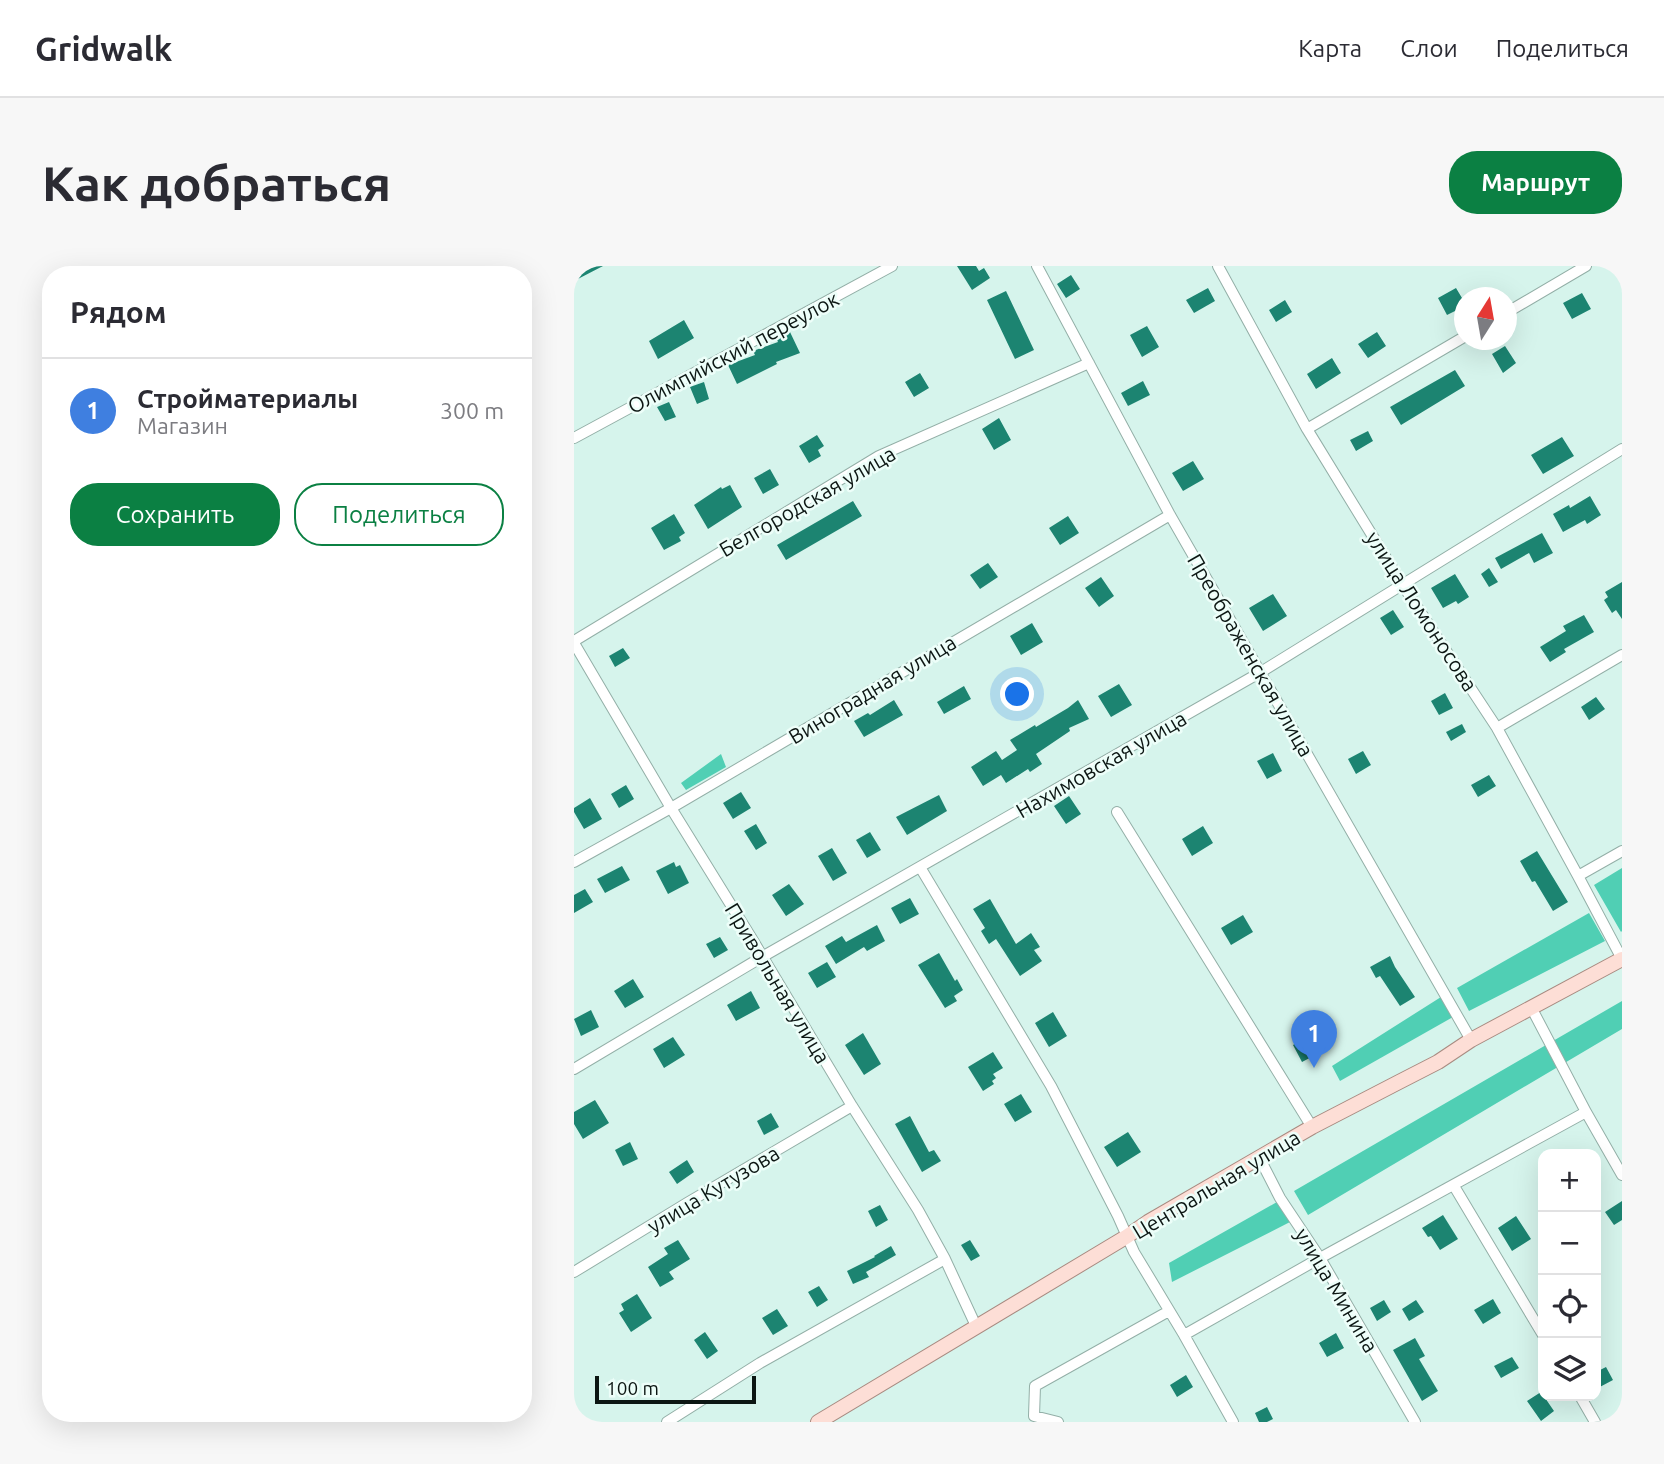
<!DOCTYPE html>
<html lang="ru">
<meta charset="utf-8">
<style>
:root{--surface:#fff;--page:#f7f7f7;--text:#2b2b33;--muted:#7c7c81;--line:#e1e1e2;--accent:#0b8043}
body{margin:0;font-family:Ubuntu,sans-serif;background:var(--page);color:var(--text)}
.controls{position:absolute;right:21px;bottom:21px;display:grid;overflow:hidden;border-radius:14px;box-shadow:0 7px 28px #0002}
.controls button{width:63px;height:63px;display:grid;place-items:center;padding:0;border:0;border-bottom:2px solid var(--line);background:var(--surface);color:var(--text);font:35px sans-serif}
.compass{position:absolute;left:880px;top:21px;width:63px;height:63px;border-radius:50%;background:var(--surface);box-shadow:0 7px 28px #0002;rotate:11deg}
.scale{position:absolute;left:21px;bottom:18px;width:161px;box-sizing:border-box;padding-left:7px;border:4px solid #0c1613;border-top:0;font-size:19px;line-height:24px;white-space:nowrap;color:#0c1613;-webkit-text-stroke:5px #edfef9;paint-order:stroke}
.you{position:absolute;left:444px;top:429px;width:24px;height:24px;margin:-18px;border:5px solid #fff;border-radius:50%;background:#1a73e8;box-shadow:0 0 0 10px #1a73e833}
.badge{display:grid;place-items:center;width:46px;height:46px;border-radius:50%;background:var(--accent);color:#fff;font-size:23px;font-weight:700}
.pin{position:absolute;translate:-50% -58px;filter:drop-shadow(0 2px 4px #0008)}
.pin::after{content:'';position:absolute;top:37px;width:24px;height:21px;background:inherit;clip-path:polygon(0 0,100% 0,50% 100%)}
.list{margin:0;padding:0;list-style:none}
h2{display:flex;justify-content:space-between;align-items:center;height:91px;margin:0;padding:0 28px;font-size:30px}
h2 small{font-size:23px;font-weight:400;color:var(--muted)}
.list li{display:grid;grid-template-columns:46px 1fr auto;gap:21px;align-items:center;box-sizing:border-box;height:105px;padding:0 28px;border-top:2px solid var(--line)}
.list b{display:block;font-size:26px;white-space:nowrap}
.list p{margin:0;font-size:23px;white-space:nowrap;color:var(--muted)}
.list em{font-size:23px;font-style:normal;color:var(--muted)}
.actions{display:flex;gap:14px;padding:21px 28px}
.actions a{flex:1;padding:16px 0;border:2px solid var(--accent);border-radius:28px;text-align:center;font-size:24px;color:var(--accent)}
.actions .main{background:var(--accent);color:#fff}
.icon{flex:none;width:38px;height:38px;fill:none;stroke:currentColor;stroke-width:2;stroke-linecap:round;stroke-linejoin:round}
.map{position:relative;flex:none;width:1048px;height:1156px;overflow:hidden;border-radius:28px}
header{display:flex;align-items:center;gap:42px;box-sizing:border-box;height:98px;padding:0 35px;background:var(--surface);border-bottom:2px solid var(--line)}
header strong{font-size:33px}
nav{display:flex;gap:38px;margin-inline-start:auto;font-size:24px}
.intro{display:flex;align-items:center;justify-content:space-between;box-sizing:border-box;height:168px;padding:0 42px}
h1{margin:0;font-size:49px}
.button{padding:18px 32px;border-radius:28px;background:var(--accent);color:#fff;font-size:24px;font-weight:700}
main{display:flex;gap:42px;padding:0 42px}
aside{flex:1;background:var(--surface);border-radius:28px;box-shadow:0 7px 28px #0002}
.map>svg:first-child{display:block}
.forest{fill:#50cfb4}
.building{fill:#1c8471}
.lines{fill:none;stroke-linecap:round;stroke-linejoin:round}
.minor-casing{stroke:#93afa7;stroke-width:12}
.major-casing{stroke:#a88a80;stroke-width:16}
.minor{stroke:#fff;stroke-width:10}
.major{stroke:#fdded6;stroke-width:14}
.labels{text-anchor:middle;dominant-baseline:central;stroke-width:5;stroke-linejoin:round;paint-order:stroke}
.street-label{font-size:21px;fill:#0c1613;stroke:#edfef9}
</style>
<header>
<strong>Gridwalk</strong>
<nav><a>Карта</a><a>Слои</a><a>Поделиться</a></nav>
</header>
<div class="intro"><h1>Как добраться</h1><a class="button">Маршрут</a></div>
<main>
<aside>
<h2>Рядом<small></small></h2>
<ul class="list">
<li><span class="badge" style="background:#3f7fe0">1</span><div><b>Стройматериалы</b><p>Магазин</p></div><em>300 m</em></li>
</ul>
<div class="actions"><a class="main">Сохранить</a><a>Поделиться</a></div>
</aside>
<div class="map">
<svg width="1048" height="1156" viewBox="0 0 1048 1156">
<rect width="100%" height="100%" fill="#d6f4ec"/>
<path class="forest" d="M147 488 152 501 112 524 107 517Z
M1048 602V665L1047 666 1020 619Z
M1015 647 1031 675 895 745 883 722Z
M867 731 879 751 766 815 758 800Z
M1048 735V763L734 949 720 925Z
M703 936 716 956 598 1016 595 997Z"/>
<path class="building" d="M0 0H29L0 15Z
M383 0H402L405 5 410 2 416 12 398 24Z
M497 9 506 23 492 32 483 18Z
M634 22 641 35 620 47 612 34Z
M882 22 891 37V40L873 49 864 32Z
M432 25 460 84 441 93 413 34Z
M1008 27 1017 43 998 53 989 37Z
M711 34 718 46 702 56 695 44Z
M110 54 120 72 84 93 75 75Z
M573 60 585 81 568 91 556 69Z
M216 66 226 87 202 96 203 98 163 118 154 99 181 89 179 85 204 76 202 72Z
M803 66 812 80 794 92 784 78Z
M931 80 942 97 929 107 918 88Z
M758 92 767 107 742 123 733 108Z
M881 104 891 120 827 159 816 141Z
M346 107 355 122 340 131 331 116Z
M569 115 576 129 554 140 547 127Z
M130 116 135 133 123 138 116 121Z
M95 136 102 151 91 155 83 141Z
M425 152 437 174 420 184 408 163Z
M794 165 799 175 782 185 776 174Z
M243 169 250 180 244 184 247 190 235 197 225 180Z
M988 171 1000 190 969 208 957 189Z
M619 195 630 213 609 225 598 207Z
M196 203 205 219 189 228 180 212Z
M156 219 168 241 134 263 120 239 147 221 148 223Z
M1016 230 1027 249 1013 258 1011 254 989 266 979 248 995 239 996 242Z
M279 235 288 250 212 294 203 279Z
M100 248 111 267 105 271 107 275 90 284 77 262Z
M494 250 505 267 486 279 475 262Z
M968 267 979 287 960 297 955 287 927 303 921 292Z
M414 297 424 311 406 323 396 309Z
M915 302 924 316 915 321 907 308Z
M881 308 895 331 884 338 882 335 869 342 857 322Z
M527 311 540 330 525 341 511 322Z
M1048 316V353L1042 344 1038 347 1030 334 1034 331 1031 326Z
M699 328 713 350 689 365 675 342Z
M819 344 830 361 817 369 806 352Z
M1010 349 1020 366 990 383 992 386 976 396 966 381 992 365 989 360Z
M458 357 469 376 447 389 436 370Z
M49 382 56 392 41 401 35 390Z
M545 418 558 439 537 451 524 430Z
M390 420 397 433 370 448 363 436Z
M871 427 879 442 865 449 857 435Z
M1022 431 1031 443 1015 454 1007 441Z
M320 434 329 449 290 471 280 455 294 447 296 449Z
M504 434 515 453 495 462 496 465 462 488 468 498 456 506 454 503 432 517 427 509 409 520 397 501 422 485 428 494 443 484 436 474 461 459 462 461 494 442Z
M888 458 892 466 877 475 872 466Z
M789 485 797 499 782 508 774 493Z
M699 487 708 505 693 513 683 495Z
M915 509 922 520 904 531 897 519Z
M52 519 60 533 45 542 37 528Z
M167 526 177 542 159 553 149 537Z
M365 529 373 545 333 569 322 551Z
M495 530 507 548 492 558 480 540Z
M16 532 28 553 10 563 0 546V542Z
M182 558 193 577 182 584 170 565Z
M629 560 639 577 618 590 608 573Z
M296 566 307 584 293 592 282 574Z
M258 582 273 607 259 615 244 590Z
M963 585 994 636 979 645 961 615 958 616 946 595Z
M100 596 102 601 106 599 115 617 94 628 82 605Z
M48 600 56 614 31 627 23 613Z
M215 618 230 638 212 650 198 629Z
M11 623 19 636 0 647V629Z
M336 632 345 648 326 658 317 642Z
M416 633 442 678 457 667 466 681 460 684 468 695 446 710 422 673 415 678 407 665 411 662 399 643Z
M669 649 679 666 657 679 647 662Z
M303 659 311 675 293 685 290 681 262 698 251 680 268 670 272 676Z
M146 671 154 684 140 692 132 678Z
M365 687 381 715 383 713 389 724 380 730 383 735 371 742 344 699Z
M816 690 821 701 841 731 826 740 806 710 802 712 796 701Z
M253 696 262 711 243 722 234 707Z
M59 713 70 731 51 742 40 725Z
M177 725 186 742 162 755 153 739Z
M17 744 25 761 7 770 0 753Z
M479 746 493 770 475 781 461 757Z
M289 767 307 798 290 809 271 779Z
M735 770 745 787 728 796 719 779Z
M99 771 111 789 90 802 79 783Z
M419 786 429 802 419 808 422 812 418 815 420 818 409 825 394 801Z
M447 828 458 846 441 856 430 838Z
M21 834 35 857 9 873 0 858V846Z
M197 847 205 861 190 869 183 855Z
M336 850 355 886 360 884 367 895 348 906 321 858Z
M554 866 567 886 543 901 530 881Z
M56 876 64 893 49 900 41 884Z
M113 894 120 906 103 918 95 906Z
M1048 935V954L1040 959 1031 946Z
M306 939 314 954 302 961 294 945Z
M869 949 884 973 866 984 857 970 854 971 848 962Z
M942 950 957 973 938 985 924 962Z
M104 974 116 993 95 1006 100 1013 86 1021 74 1001 94 988 90 982Z
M396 974 406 990 397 995 387 979Z
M317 980 322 989 292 1006 295 1011 279 1018 273 1005 301 991 300 990Z
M245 1020 254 1034 243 1041 234 1026Z
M63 1028 78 1052 57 1066 45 1047 50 1044 47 1038Z
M919 1033 927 1047 909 1058 900 1044Z
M810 1034 817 1046 803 1055 796 1042Z
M842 1034 850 1046 835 1055 828 1043Z
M203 1043 214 1060 199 1069 188 1052Z
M131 1066 144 1085 133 1093 120 1074Z
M762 1067 770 1082 753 1091 745 1077Z
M841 1072 851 1090 845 1093 864 1125 848 1135 819 1084Z
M938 1091 945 1102 927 1112 920 1100Z
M1032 1101 1039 1114 1022 1123V1106Z
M612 1109 619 1121 603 1131 596 1119Z
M967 1126 980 1145 967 1155 953 1135Z
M693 1141 699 1153 693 1156H685L681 1147Z"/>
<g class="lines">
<g class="minor-casing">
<path id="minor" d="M463 0 596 249 897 774
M644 0 733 163 828 318 923 462 1004 610 1048 693
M932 47 1012 0
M733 163 890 71
M0 172 318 0
M0 375 305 190 515 97
M0 377 97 542 178 673 278 840 344 944 371 993 402 1060
M923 462 1048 389
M543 546 738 861
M0 596 97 542 596 249
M346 601 477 820 544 950 560 986 610 1069 659 1156
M1004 610 1048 585
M958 743 1012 846 1048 909
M0 803 188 691 687 406 1048 183
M685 891 706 932 746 992 841 1156
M880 920 969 1069
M0 1006 113 937 278 840
M610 1069 746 992 1012 846
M1006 1130 1021 1156
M93 1156 186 1097 371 993
M484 1156 460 1150 461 1120 595 1045"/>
</g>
<g class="major-casing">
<path id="major" d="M244 1156 552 971 574 956 738 861 825 816 864 796 897 774 1048 693"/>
</g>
<use href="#minor" class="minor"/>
<use href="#major" class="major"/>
</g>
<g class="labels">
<g class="street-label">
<text transform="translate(159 86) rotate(-28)">Олимпийский переулок</text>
<text transform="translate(233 235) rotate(-30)">Белгородская улица</text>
<text transform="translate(848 345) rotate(57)">улица Ломоносова</text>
<text transform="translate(677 389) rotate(60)">Преображенская улица</text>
<text transform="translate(298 423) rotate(-31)">Виноградная улица</text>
<text transform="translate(527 498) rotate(-30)">Нахимовская улица</text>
<text transform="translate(204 717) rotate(59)">Привольная улица</text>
<text transform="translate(642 918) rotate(-31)">Центральная улица</text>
<text transform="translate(139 923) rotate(-31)">улица Кутузова</text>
<text transform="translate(763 1024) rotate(59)">улица Минина</text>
</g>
</g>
</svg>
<div class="controls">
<button>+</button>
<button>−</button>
<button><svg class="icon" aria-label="locate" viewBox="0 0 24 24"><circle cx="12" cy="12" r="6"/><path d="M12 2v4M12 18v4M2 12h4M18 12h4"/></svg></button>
<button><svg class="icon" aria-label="layers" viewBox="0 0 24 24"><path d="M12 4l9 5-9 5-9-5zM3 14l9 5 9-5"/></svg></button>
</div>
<svg class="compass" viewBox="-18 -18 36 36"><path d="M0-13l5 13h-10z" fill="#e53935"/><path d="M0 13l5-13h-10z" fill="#7c7c81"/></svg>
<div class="scale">100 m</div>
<div class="you"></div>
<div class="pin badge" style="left:740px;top:802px;background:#3f7fe0">1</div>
</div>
</main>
